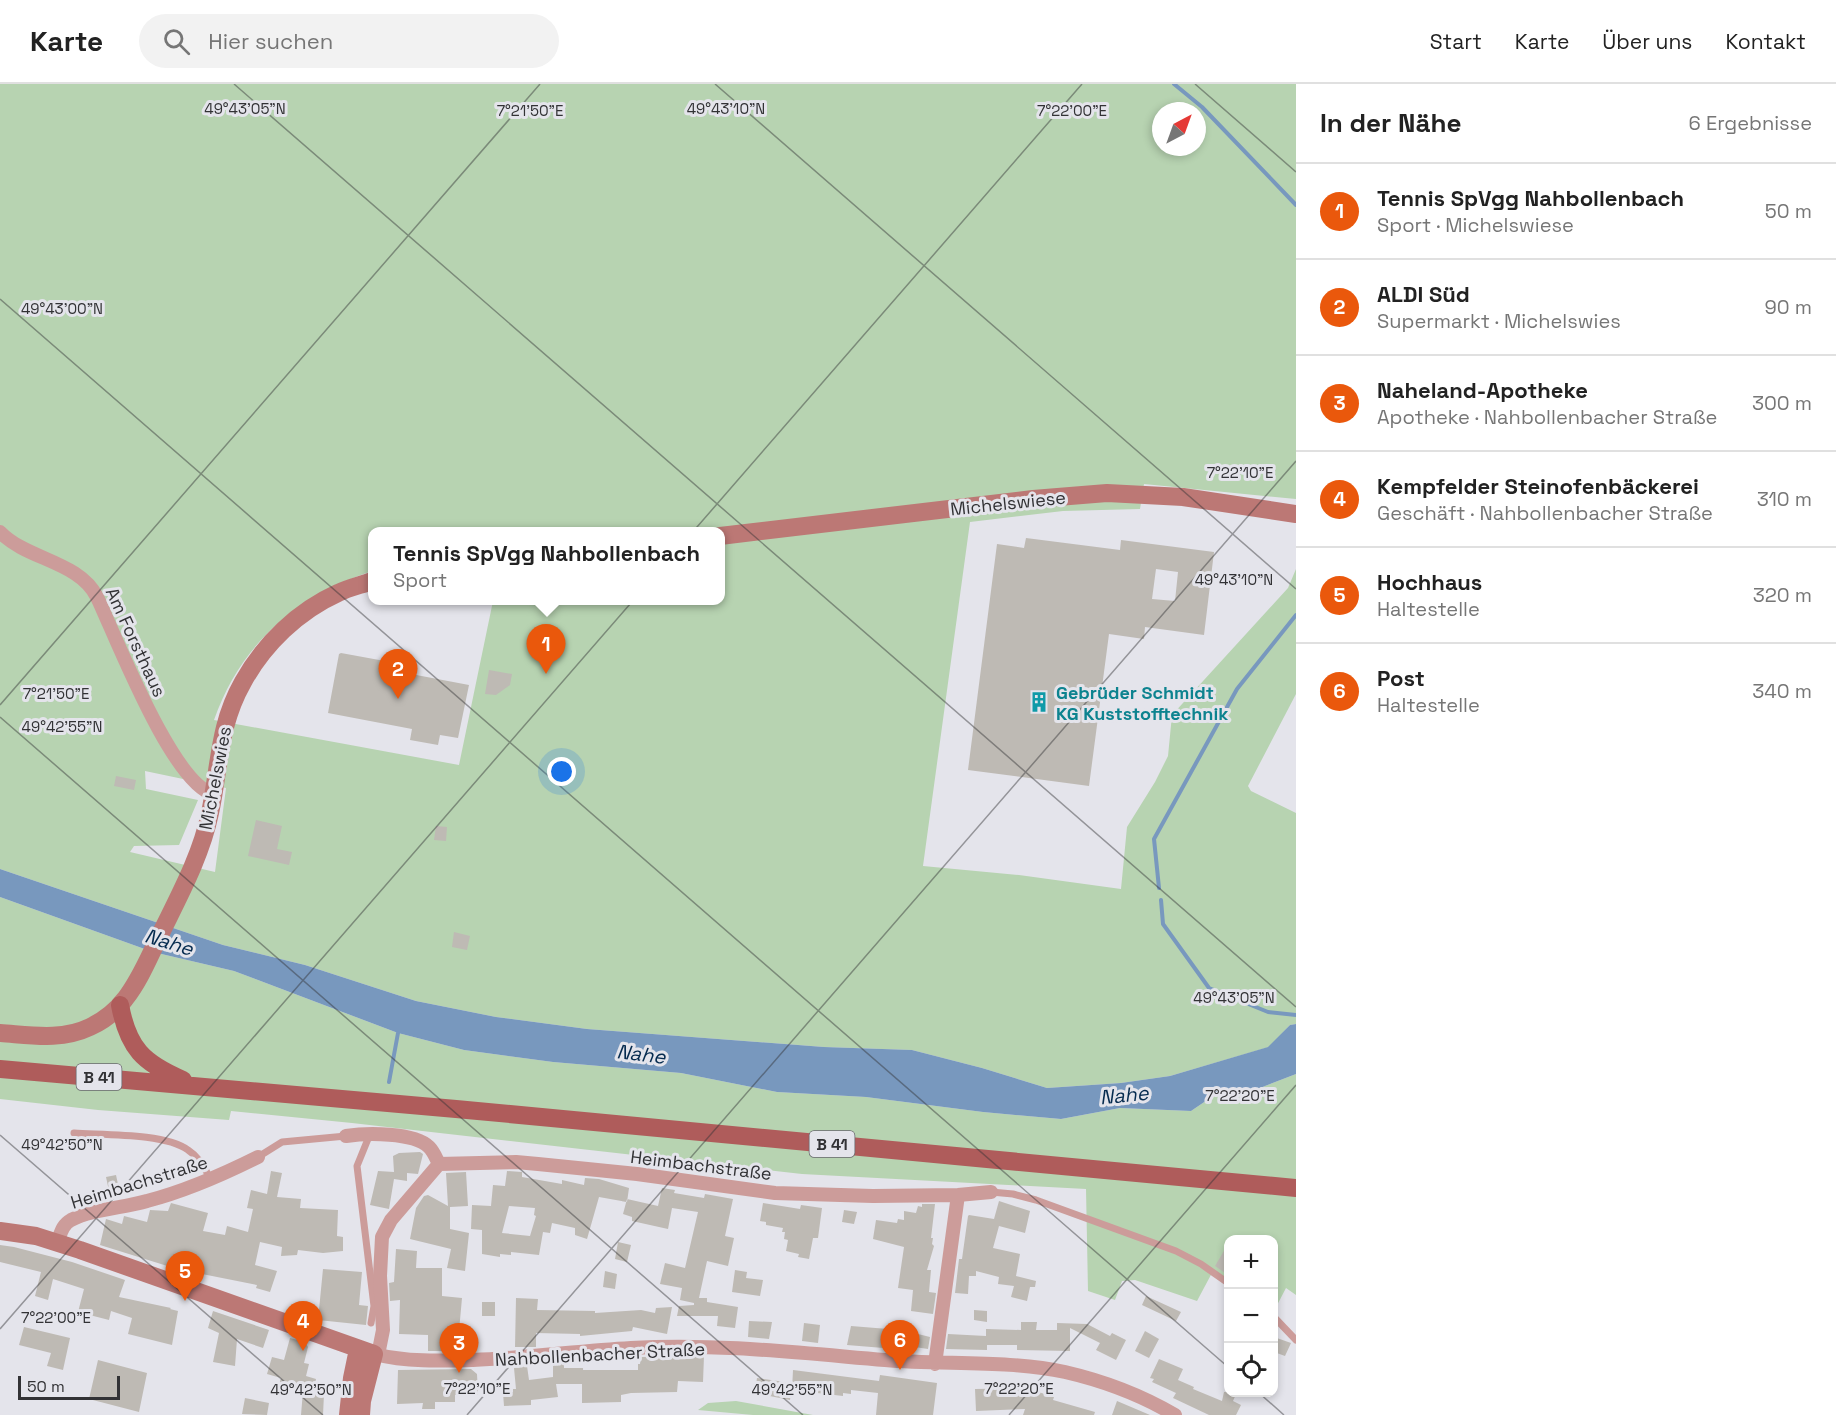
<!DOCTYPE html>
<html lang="de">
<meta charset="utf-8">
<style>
:root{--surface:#fff;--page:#f2f2f2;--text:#222;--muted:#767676;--line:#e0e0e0;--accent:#ea580c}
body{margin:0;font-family:"Space Grotesk",sans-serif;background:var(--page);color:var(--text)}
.controls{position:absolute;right:18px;bottom:18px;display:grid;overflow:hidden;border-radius:12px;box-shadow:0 3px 9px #0003}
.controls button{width:54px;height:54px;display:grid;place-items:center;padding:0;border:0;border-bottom:2px solid var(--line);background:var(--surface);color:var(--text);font:30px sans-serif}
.compass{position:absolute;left:1152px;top:18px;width:54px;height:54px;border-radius:50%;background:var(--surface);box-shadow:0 3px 9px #0003;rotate:41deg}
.scale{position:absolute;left:18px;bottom:15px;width:102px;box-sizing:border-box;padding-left:6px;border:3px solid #323235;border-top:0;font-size:16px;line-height:21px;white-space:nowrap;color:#323235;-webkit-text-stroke:4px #e4e4eb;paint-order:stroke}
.you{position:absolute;left:562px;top:688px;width:21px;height:21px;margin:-15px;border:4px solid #fff;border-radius:50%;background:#1a73e8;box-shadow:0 0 0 9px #1a73e833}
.badge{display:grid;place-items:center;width:39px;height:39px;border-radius:50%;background:var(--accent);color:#fff;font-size:20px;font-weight:700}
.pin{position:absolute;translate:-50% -50px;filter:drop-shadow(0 2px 3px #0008)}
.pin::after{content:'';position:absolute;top:32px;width:21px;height:18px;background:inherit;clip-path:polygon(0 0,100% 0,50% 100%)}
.popup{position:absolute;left:368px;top:443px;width:357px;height:78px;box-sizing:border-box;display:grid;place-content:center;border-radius:12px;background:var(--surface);filter:drop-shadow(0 2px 4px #0005);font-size:20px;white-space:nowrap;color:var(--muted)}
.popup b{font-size:22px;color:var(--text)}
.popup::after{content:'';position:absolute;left:50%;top:100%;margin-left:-12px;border:12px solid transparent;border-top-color:var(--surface)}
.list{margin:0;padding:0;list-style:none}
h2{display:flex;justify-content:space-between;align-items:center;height:78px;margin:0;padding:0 24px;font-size:26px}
h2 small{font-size:20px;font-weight:400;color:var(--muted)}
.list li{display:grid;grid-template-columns:39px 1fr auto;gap:18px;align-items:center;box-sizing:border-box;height:96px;padding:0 24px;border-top:2px solid var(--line)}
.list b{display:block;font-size:22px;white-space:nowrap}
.list p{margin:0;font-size:20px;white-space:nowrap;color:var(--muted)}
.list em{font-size:20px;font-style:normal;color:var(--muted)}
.icon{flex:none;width:33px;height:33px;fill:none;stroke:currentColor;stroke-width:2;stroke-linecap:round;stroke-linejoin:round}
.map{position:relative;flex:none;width:1296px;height:1331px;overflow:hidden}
header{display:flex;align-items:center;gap:36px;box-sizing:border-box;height:84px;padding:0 30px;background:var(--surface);border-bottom:2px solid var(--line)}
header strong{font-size:28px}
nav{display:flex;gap:33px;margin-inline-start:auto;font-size:21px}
.search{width:420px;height:54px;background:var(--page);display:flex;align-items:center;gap:15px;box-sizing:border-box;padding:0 21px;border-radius:33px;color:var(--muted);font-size:22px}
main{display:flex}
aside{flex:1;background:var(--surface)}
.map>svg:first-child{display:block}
.green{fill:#b7d3b1;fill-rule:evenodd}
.water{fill:#7898be}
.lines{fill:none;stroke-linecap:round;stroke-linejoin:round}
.stream{stroke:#7898be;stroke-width:4}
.building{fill:#bebab4;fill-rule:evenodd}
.lane{stroke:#cc9c9a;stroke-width:7}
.street{stroke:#cc9c9a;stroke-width:14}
.secondary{stroke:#bc7875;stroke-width:18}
.primary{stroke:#af5c5b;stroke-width:18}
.ticks{fill:none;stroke:#323235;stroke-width:1.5;stroke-opacity:0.45}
.labels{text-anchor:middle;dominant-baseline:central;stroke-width:6;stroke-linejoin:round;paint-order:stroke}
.shield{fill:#e4e4eb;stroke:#67676c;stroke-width:1.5}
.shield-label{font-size:16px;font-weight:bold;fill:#323235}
.street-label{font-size:18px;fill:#323235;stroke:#e4e4eb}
.culture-label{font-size:18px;font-weight:bold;fill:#0d838f;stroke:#e4e4eb;text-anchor:start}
.water-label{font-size:20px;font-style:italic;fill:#062b4f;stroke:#e4e4eb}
.ticks-label{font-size:15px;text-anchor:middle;fill:#323235;stroke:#e4e4eb;stroke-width:6;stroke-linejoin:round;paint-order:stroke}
</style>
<header>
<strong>Karte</strong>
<div class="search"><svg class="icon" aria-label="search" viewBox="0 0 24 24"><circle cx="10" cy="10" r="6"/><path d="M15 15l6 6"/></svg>Hier suchen</div>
<nav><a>Start</a><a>Karte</a><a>Über uns</a><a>Kontakt</a></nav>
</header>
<main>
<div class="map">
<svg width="1296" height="1331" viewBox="0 0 1296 1331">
<rect width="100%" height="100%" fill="#e4e4eb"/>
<path class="green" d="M0 0H1296V415L1144 400 1140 425 1063 427 970 438 923 782 1019 791 1121 805 1127 743 1155 698 1168 672 1172 631 1288 504 1296 485V610L1248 702 1251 707 1296 729V940L1290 941 1269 963 1170 992 1121 999 1047 1004 982 984 912 966 824 963 587 945 496 933 416 917 305 881 223 861 0 785ZM1161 27H1197V63H1161ZM372 448H720V516L493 517 459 681 214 636C241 559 296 513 372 487ZM145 687 226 704 215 788 130 768 134 762 179 761 198 716 146 705Z
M0 813 153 868 234 887 398 949 464 966 553 978 681 989 777 1008 866 1013 983 1028 1061 1035 1120 1024 1191 1027 1222 1006 1260 1004 1296 990V1211L1286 1204 1274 1227V1156H1228V1197L1213 1187 1197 1217 1135 1196 1122 1197 1115 1216 1088 1207 1086 1105 802 1090 352 1039 231 1027 229 1036 98 1026 0 1015Z
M736 1317 813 1331H753L698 1326 708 1319Z"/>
<path class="water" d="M0 785 223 861 305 881 416 917 496 933 587 945 824 963 912 966 982 984 1047 1004 1121 999 1170 992 1268 963 1290 941 1296 940V990L1260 1004 1222 1006 1191 1027 1120 1024 1061 1035 983 1028 866 1013 777 1008 681 989 553 978 464 966 398 949 234 887 153 868 0 813Z"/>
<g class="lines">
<path class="stream" d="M1174 0 1202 23 1296 121
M1159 804 1154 755 1237 605 1296 531
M1161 816 1163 840 1209 904 1268 928 1296 931
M389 998 398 949"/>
</g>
<path class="building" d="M1026 454 1120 466 1121 456 1214 468 1204 551 1145 543 1144 555 1109 550 1089 702 968 686 997 460 1024 464ZM1156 485 1178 488 1175 517 1152 515Z
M341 569 412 582 411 590 469 601 458 654 440 651 438 661 410 656 412 645 328 629 339 570Z
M489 586 512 590 510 601 496 611 485 610Z
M116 692 136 696 134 706 114 702Z
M256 736 282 742 277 765 292 768 289 781 248 772Z
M436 742 447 743 446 757 434 756Z
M454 848 470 852 467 866 452 863Z
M420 1068 423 1070 418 1090 407 1089V1097L394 1095 389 1125 370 1121 378 1087 394 1088 393 1072 399 1069Z
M271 1087 282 1089 277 1113 301 1115 300 1124 338 1126 337 1152 343 1153V1167L323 1169 298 1166 297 1171 281 1172 282 1163 260 1158 255 1181 277 1187 270 1208 256 1204 257 1201 177 1185 100 1161 106 1135 122 1140 124 1132 147 1138 150 1126 168 1127 171 1119 208 1129 203 1147 225 1151 227 1142 248 1148 253 1125 247 1124 251 1106 267 1110Z
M507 1087 522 1088V1093L562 1100V1096L584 1101 585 1094 599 1095 629 1104 627 1118 599 1113 587 1155 575 1151V1144L552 1139 550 1149 543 1148 539 1171 511 1168V1171L500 1170V1173L482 1170V1146L471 1145 472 1121 491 1122 493 1101 505 1102ZM509 1122 535 1124 534 1131 536 1132 530 1152 502 1149Z
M466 1088 468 1122 450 1123V1145L469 1149 465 1187 447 1184 451 1165 410 1155 416 1124 424 1112 428 1111 448 1122 446 1089Z
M116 1091 119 1105 109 1107 106 1093Z
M662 1104 675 1106 674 1109 704 1114 705 1110 733 1115 725 1152 734 1154 728 1182 707 1177 699 1214H707V1218L738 1223 735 1244 717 1242 718 1232H677L679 1222 694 1221V1219L680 1216 682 1204 660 1200 665 1179 685 1184 698 1128 672 1124 668 1145 632 1137V1133L623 1130 627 1115 658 1122Z
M999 1117 1030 1127 1025 1149 999 1142 993 1164 1020 1170 1016 1192 1036 1197 1035 1203H1030L1027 1217 1011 1213 1014 1202 998 1200 999 1193 976 1187V1192H969L968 1210 955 1209 959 1175H962L968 1132 969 1131 994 1135Z
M763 1119 800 1125 801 1121 822 1124 818 1154H813L809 1175 798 1173 799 1170 786 1167 788 1156 784 1155 785 1148H782L783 1144 766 1141V1138L760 1137Z
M922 1120H935L931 1154H933L932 1160 934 1162 927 1186H931L929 1208 936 1209 933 1230 911 1227 913 1206 898 1204 904 1163 873 1155 876 1136 897 1139 898 1135 904 1136V1127L916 1129 918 1122 922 1123Z
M844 1126 857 1128 854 1140 842 1138Z
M618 1158 631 1161 627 1178 615 1175Z
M1228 1160V1191L1215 1182Z
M0 1161 14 1163 72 1178 125 1196 119 1213 171 1224 170 1225 178 1227 172 1261 128 1250 132 1234 111 1227 109 1236 78 1228 84 1205 53 1195 48 1216 35 1212 41 1188 0 1178Z
M396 1165 417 1167 416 1184H442V1212L462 1214 459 1247H473V1267H428V1251L399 1250 400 1216 390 1217 389 1199 394 1198Z
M323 1185 362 1188 359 1221 368 1222 366 1241 318 1236Z
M735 1186 747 1188 746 1194 763 1196 760 1212 732 1208Z
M605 1187 617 1190 615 1205 603 1203Z
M1146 1212 1181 1228 1176 1237 1142 1221Z
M516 1214 538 1215 537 1226 595 1227V1229L641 1226 655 1229 656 1224 672 1223 667 1250 633 1243 632 1247 580 1252V1250L536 1249V1263H515Z
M482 1218H495V1232H482Z
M974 1226 987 1227V1238L974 1236Z
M213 1227 269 1246 263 1264 237 1255 235 1282 213 1278 219 1249 208 1244Z
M749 1237 772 1238 769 1255 748 1253Z
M1021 1238H1037L1036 1246H1057V1239L1087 1240 1110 1252 1112 1249 1126 1256 1116 1276 1096 1266 1100 1259 1070 1244V1267L1017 1266V1261H987V1266L946 1265 948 1250 986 1252V1245L1021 1246Z
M804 1239 820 1241 818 1259 802 1257Z
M851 1242 888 1245V1247L910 1248 930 1253 928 1265 908 1262V1266L847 1261Z
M24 1243 70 1254 63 1286 47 1282 51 1269 19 1261Z
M1145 1247 1159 1255 1149 1274 1135 1267Z
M1274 1253 1291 1259 1285 1272 1274 1268Z
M290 1254 305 1258 308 1263 304 1279 309 1280 306 1292 316 1295 313 1309 324 1310 323 1331H301L303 1307 279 1301 281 1294 267 1290 272 1273 284 1276Z
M704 1272 703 1298 678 1297 677 1308 631 1309 621 1311V1318L582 1319V1300H556L558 1313 531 1316V1321L504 1322 503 1309 513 1308V1305H516L514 1284 527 1282 529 1296 553 1293V1280L564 1278V1284H583V1286H638V1280H640L641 1273Z
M1159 1275 1183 1285 1178 1296 1194 1303 1193 1305 1222 1317 1224 1308H1237L1233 1317 1241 1321 1236 1331H1209L1173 1314 1176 1309 1152 1298 1154 1295 1150 1294Z
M98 1276 147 1289 139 1328 89 1315Z
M471 1285 477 1290 478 1311H455V1318H435V1325H422L423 1319 397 1320 398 1286Z
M793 1286 879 1297 880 1291 937 1299 933 1331H876L878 1309 851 1306V1310L843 1309V1312L792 1306Z
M757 1294 792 1299 790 1316 755 1309Z
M1026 1304 1054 1313 1053 1316 1095 1328 1094 1331H1023L1025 1325 976 1327 975 1305Z
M245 1314 269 1319 267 1331 242 1330Z
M1117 1317 1150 1331H1112Z"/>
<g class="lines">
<path class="lane" d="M74 1049C103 1051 165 1049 188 1066 199 1073 205 1083 210 1095
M370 1050 357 1082 374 1222 371 1239
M258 1073 282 1058 346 1052
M991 1108 1013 1110 1036 1116 1176 1167 1201 1180 1228 1199
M1274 1233 1296 1256"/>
<path class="street" d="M0 448C27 476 79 477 97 513 116 553 172 699 213 710
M346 1052C366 1049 414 1048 429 1063 434 1068 436 1074 439 1080
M57 1159C61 1149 62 1141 71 1136 92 1125 124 1124 147 1117 186 1107 222 1091 258 1073
M374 1270C407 1278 439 1277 473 1276 526 1274 578 1267 631 1264 716 1259 801 1269 885 1276 943 1281 1009 1276 1065 1288 1104 1297 1141 1311 1175 1331
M378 1271 383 1246 380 1192 382 1153 391 1136 439 1080 516 1078 538 1080 637 1090 775 1109 873 1112 958 1111 991 1108
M935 1280 958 1111"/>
<path class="secondary" d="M720 452 1033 415 1107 409 1183 413 1296 430
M0 949C30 951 61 957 90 943 103 937 116 927 125 915 140 896 149 873 160 851 179 812 201 772 210 729 220 682 218 642 243 598 264 560 298 527 338 509 348 504 361 501 372 497
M0 1147 36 1152 80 1166 374 1270 362 1317 361 1331
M348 1331 352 1294 358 1265"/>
<path class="primary" d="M120 921C128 964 143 979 183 996
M0 985 456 1025 1296 1104"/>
</g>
<path class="ticks" d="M234 0 1296 923M715 0 1296 505M1195 0 1296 88M0 215 1228 1283M0 621 540 0M0 633 803 1331M0 1051 323 1331M0 1245 1082 0M1258 1308 1284 1331M467 1331 1296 377M1009 1331 1296 1001"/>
<defs>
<g id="building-bare" transform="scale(1.62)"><path d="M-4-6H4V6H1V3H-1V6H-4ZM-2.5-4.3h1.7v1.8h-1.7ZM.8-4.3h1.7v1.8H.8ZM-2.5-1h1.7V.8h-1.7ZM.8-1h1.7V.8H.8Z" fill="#0f9aa8" stroke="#e4e4eb" stroke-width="2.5" paint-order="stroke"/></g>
</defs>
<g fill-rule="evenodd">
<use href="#building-bare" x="1039" y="618"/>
</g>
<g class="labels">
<g class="shield">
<rect x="76.5" y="980" width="45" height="26" rx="4.5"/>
<rect x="809.5" y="1047" width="45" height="26" rx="4.5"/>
</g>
<g class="shield-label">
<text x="99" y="993">B 41</text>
<text x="832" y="1060">B 41</text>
</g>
<g class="street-label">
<text transform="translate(1008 419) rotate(-6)">Michelswiese</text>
<text transform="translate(136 558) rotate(65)">Am Forsthaus</text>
<text transform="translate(215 694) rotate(-79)">Michelswies</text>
<text transform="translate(701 1081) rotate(7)">Heimbachstraße</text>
<text transform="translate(139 1098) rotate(-17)">Heimbachstraße</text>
<text transform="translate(600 1270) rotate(-3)">Nahbollenbacher Straße</text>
</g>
<g class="culture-label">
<text x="1056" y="608">Gebrüder Schmidt<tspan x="1056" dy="21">KG Kuststofftechnik</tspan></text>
</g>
<g class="water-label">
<text transform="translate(169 858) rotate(17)">Nahe</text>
<text transform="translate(641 970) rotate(7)">Nahe</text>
<text transform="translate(1124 1011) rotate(-6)">Nahe</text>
</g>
</g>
<g class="ticks-label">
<text x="245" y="30">49°43'05"N</text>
<text x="726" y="30">49°43'10"N</text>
<text x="1072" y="32">7°22'00"E</text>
<text x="530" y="32">7°21'50"E</text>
<text x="62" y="230">49°43'00"N</text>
<text x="1240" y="394">7°22'10"E</text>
<text x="1234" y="501">49°43'10"N</text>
<text x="56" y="615">7°21'50"E</text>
<text x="62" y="648">49°42'55"N</text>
<text x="1234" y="919">49°43'05"N</text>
<text x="1240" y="1017">7°22'20"E</text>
<text x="62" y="1066">49°42'50"N</text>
<text x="56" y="1239">7°22'00"E</text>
<text x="477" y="1310">7°22'10"E</text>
<text x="1019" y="1310">7°22'20"E</text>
<text x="311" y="1311">49°42'50"N</text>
<text x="792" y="1311">49°42'55"N</text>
</g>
</svg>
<div class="controls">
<button>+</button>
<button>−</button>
<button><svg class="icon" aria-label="locate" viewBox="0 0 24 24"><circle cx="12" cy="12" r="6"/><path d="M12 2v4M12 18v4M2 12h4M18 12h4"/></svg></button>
</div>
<svg class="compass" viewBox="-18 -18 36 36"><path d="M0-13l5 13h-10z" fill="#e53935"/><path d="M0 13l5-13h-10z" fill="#767676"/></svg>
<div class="scale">50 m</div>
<div class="you"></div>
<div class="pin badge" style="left:546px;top:590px">1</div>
<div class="popup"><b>Tennis SpVgg Nahbollenbach</b>Sport</div>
<div class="pin badge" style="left:398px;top:615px">2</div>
<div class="pin badge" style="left:459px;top:1289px">3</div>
<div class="pin badge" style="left:303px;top:1267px">4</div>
<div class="pin badge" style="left:185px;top:1217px">5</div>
<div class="pin badge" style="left:900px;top:1286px">6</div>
</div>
<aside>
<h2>In der Nähe<small>6 Ergebnisse</small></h2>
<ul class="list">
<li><span class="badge">1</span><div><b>Tennis SpVgg Nahbollenbach</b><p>Sport · Michelswiese</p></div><em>50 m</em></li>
<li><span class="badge">2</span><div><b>ALDI Süd</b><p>Supermarkt · Michelswies</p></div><em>90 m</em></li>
<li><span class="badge">3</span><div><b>Naheland-Apotheke</b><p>Apotheke · Nahbollenbacher Straße</p></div><em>300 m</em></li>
<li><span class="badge">4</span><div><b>Kempfelder Steinofenbäckerei</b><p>Geschäft · Nahbollenbacher Straße</p></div><em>310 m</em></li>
<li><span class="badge">5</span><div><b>Hochhaus</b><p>Haltestelle</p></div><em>320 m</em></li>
<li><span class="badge">6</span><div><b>Post</b><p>Haltestelle</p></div><em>340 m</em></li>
</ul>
</aside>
</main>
